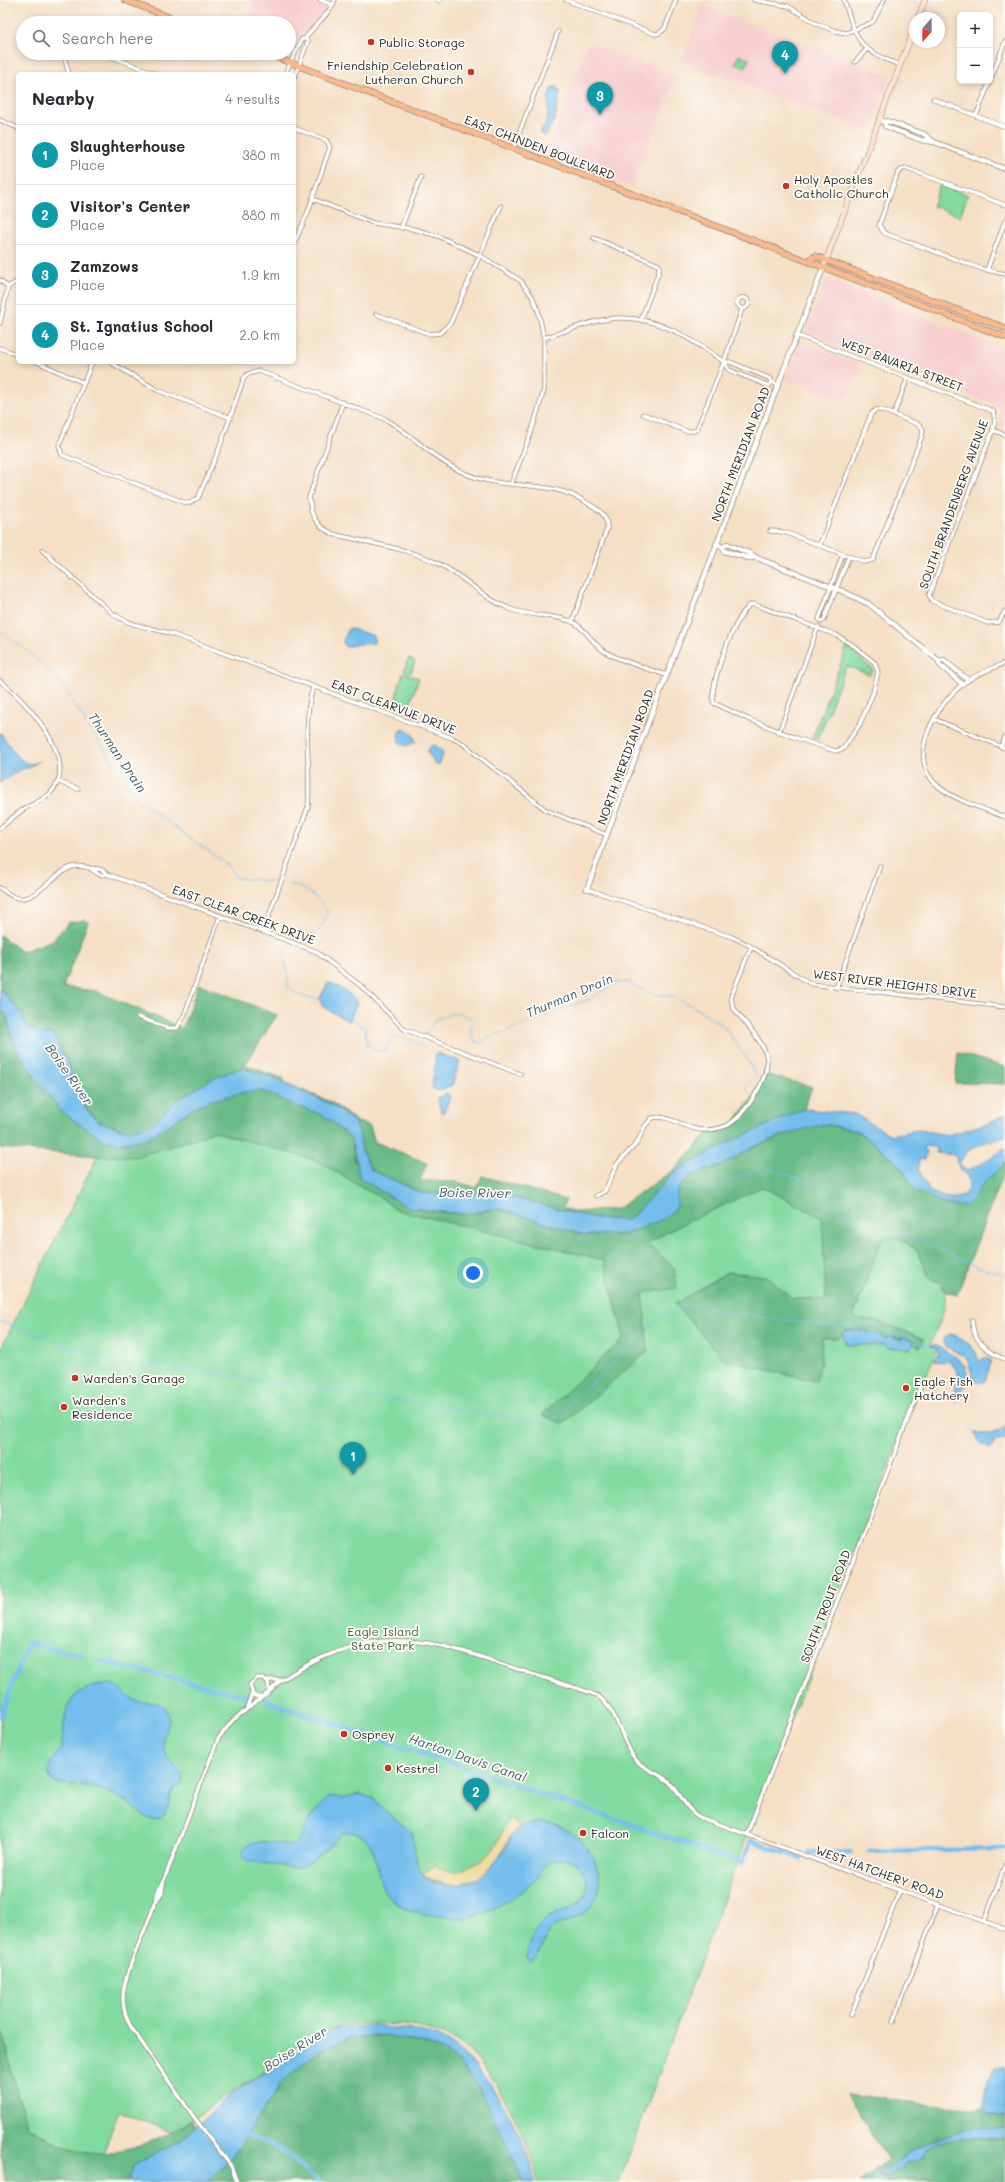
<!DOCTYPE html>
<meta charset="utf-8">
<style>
:root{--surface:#fff;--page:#f7f7f7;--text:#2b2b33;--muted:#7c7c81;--line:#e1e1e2;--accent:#111827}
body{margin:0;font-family:Mali,sans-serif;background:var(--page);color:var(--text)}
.controls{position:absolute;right:12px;top:12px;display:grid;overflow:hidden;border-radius:6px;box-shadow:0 2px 6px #0003}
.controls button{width:36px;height:36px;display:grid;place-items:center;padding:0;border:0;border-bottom:1px solid var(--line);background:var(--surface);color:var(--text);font:20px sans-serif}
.compass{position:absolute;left:909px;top:12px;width:36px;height:36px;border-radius:50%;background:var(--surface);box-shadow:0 2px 6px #0003;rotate:201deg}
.you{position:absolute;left:473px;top:1273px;width:14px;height:14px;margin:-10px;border:3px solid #fff;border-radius:50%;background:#1a73e8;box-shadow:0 0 0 6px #1a73e833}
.badge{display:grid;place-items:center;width:26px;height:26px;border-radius:50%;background:var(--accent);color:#fff;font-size:13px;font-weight:700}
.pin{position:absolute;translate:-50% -33px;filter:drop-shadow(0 1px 2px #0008)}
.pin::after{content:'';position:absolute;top:21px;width:14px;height:12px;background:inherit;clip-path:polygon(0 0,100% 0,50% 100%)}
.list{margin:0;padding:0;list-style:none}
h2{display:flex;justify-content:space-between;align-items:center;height:52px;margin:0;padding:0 16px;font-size:17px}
h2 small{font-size:13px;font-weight:400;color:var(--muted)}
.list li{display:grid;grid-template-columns:26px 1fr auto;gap:12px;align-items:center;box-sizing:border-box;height:60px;padding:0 16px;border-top:1px solid var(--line)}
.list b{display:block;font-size:15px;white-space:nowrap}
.list p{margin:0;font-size:13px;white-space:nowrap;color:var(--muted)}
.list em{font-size:13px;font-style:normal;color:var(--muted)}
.icon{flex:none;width:22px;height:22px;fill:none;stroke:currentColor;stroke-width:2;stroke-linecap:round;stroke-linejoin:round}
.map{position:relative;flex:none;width:1005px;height:2182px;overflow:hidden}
.search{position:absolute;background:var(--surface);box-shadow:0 2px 6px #0003;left:16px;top:16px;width:280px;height:44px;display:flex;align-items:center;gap:10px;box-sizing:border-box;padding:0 14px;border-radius:22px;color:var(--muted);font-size:15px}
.panel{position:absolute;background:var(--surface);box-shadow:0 2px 6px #0003;left:16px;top:72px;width:280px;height:292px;border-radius:6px}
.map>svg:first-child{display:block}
.built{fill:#f7cfd1}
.green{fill:#81da9f;stroke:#568265}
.forest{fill:#68ba86;stroke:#4a7258}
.sand{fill:#eeda9e;stroke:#8c8264}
.water{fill:#73beed;stroke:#4f748c;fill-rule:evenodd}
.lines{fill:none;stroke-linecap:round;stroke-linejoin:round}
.stream{stroke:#73beed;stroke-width:1}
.canal{stroke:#73beed;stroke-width:4.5}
.minor-casing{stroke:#908578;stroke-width:5}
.tertiary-casing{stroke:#908578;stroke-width:6}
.secondary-casing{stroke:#908578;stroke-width:6}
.primary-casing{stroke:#908578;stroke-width:7}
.minor{stroke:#fff;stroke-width:3.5}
.tertiary{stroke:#fff;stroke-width:4.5}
.secondary{stroke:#fde3d1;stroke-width:5}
.primary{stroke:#fbba8d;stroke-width:5.5}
.poi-dot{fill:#c8321e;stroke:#fdfcf7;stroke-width:1.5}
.labels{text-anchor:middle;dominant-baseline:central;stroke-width:3.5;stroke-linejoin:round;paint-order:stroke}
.poi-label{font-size:12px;fill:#2b2b2b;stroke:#fdfcf7;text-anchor:start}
.street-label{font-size:12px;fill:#2b2b2b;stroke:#fdfcf7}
.park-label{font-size:12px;fill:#45604e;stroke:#fdfcf7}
.water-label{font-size:13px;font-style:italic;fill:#445e6f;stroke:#fdfcf7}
</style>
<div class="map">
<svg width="1005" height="2182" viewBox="0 0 1005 2182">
<rect width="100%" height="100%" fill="#fdfcf7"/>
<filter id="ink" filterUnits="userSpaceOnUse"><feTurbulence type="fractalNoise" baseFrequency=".025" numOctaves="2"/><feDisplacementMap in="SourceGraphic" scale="8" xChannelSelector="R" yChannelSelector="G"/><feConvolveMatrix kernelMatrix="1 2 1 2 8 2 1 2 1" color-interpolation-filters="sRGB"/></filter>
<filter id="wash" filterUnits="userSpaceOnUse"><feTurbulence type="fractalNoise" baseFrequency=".012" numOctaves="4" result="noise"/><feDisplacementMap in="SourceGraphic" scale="16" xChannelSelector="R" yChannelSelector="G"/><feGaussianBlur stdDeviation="0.9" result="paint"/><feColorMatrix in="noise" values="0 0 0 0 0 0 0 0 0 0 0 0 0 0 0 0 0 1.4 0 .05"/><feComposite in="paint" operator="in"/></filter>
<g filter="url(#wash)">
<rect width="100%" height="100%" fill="#f5dfc5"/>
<path class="built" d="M253 0H305L327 8 325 13 301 36 295 51H292L289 48V23H245Z
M703 6 890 76 870 131 682 61Z
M589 43 676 77 632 187 545 155Z
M826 279 1005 349V430L999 428 1002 416 999 408 994 404 805 332Z
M799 342 861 365 847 402 784 378Z"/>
<path class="green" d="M739 55 749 59 745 68 735 64Z
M940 185 968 195 960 216 932 206Z
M847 647 873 670 870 675 846 666 818 740 812 738Z
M408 658 415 661 411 673 404 671Z
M403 673 419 678 410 704 395 700Z
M190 1109 585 1235 825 1124 853 1317 881 1240 899 1238 916 1249 929 1278 941 1283C952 1303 938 1325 930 1345L937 1349 922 1388 920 1387 830 1613 833 1614 769 1777 619 2182H538C531 2142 491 2062 455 2040 424 2022 363 2018 328 2030 301 2039 282 2058 260 2074 247 2083 234 2090 221 2098 206 2109 191 2121 175 2133L119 2111 92 2182H18L11 2069 5 2038 0 2027V1350L105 1141Z"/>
<path class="forest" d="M84 920 88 922 63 987 96 991 182 1028 199 984 277 1015 245 1065 282 1078 287 1084 331 1102 358 1122 370 1126 375 1142 427 1163 420 1181 457 1182 477 1188 482 1176 566 1200 562 1208 578 1212 617 1209 675 1169 710 1131 722 1130 732 1124 752 1099 765 1074 812 1087 804 1109 734 1140 676 1171 629 1220 601 1219 576 1214 495 1192 465 1195 421 1193 371 1170 362 1151 359 1131 354 1121 331 1104 281 1082 212 1079 177 1100 154 1123 128 1131 100 1122 87 1110 71 1078 69 1065 28 1027 21 1013 0 989V935L20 951H24L53 940 68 923Z
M0 1011 6 1014 15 1047 34 1076 62 1112 105 1141 171 1124 190 1109 208 1101 245 1092 263 1091 294 1105 320 1114 333 1122 351 1139 355 1162 409 1208 448 1213H479L497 1208 585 1235 626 1234 677 1190 689 1176 724 1164 753 1147 789 1133 825 1124 857 1131 874 1143 901 1166 915 1191 948 1205 974 1198 979 1188 1005 1162V1174L1002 1176 957 1295 946 1292 941 1283 929 1278 916 1249 899 1238 881 1240 853 1317 868 1321 875 1320 920 1337 924 1339 920 1347 915 1345 912 1341 890 1337 887 1339 846 1331 839 1338H822L821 1362 816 1381 725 1360 675 1304 727 1272 766 1276 792 1298 826 1300 822 1218 762 1187 669 1231 647 1244 674 1267 677 1288 643 1293 648 1351 563 1424 542 1415 624 1338 604 1260 397 1210 378 1196 315 1160 211 1131 206 1135 136 1157 95 1156 0 1148Z
M958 1053 1005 1067V1084L955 1083Z
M0 2027 5 2039 11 2070 27 2127C45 2136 67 2151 87 2153 119 2156 165 2138 192 2120L196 2126 183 2139 133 2166 127 2182H5L0 2139Z
M386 2035C410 2040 437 2044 457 2061 476 2076 518 2158 523 2182H207L233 2156 281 2083 319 2050 351 2038Z
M847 2094 941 2106 983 2109 989 2114 1005 2117V2129L967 2128 914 2149 869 2182H860L888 2160Z
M969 2138 997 2140 1005 2138V2182L913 2180 878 2182 881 2175H885L886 2179 894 2171H899L904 2163 922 2159C926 2139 952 2140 969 2138Z"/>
<path class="sand" d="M511 1818 520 1828C507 1837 502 1854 493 1866 475 1887 445 1891 423 1874L435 1865C452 1881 482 1864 494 1848 501 1838 502 1827 511 1818Z"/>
<path class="water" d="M556 86 560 92 555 118 546 136 539 133C554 114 545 110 550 90Z
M349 628 374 636V643L358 644 345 647 343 642Z
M401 729C408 729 415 734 415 742L406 746 399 742 398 734Z
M0 732C7 741 19 763 30 764 34 764 37 762 39 761L29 768 21 769 0 783Z
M432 745 437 746 443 752 439 765H436L427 751Z
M328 983C335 983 355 996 357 1003L349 1022 322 1006 320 998Z
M0 989 21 1013 28 1027 37 1034H53L69 1065 71 1078 87 1110 100 1122 127 1131 154 1123 177 1100 212 1079 242 1068 270 1077 331 1104 353 1121 359 1131 362 1151 371 1170 421 1193 465 1195 495 1192 576 1214 601 1219 629 1220 676 1171 734 1140 804 1109 855 1114 891 1135 918 1130 948 1135 989 1123 1005 1114V1136C989 1142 962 1146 960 1166L968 1171 992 1158 1005 1147V1162L979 1188 974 1198 966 1206 948 1205 915 1191 901 1166 874 1143 857 1131 825 1124 789 1133 753 1147 724 1164 689 1176 677 1190V1207L663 1219 626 1234 585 1235 497 1208 465 1214 409 1208 360 1178 351 1139 333 1122 320 1114 294 1105 263 1091 245 1092 208 1101 191 1109 171 1124 145 1139 119 1143 105 1141 62 1112 34 1076 15 1047 6 1014 0 1011ZM925 1146 936 1147V1153L955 1155 960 1171 968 1176 969 1189C957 1204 946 1198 930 1192L918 1169 919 1160 924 1159 927 1152 922 1150Z
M436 1053 460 1061 452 1085 439 1091 432 1088Z
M447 1093 450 1097 444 1112 441 1113 437 1098Z
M860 1330 878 1334 887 1339 890 1337 900 1340 904 1338 914 1343 911 1349 887 1348 884 1343 883 1345H849L845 1343 843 1333 845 1331Z
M950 1334C962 1336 978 1349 979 1362L983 1358 990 1359 991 1363 985 1381 979 1383 974 1380 967 1358 945 1346 943 1343 945 1337Z
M935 1345 956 1357 964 1364 970 1382 962 1389 957 1400H954C951 1382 969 1377 948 1361L943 1363 934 1360 939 1353 937 1349 930 1346Z
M1005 1425V1440L1003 1439 995 1441 991 1449 981 1443 974 1433C984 1434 998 1436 1005 1425Z
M112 1684C122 1689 129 1699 140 1702 149 1704 157 1700 164 1707 177 1719 161 1733 163 1748 166 1765 200 1776 173 1790 166 1803 170 1825 147 1818 131 1804 112 1792 92 1787 78 1783 63 1788 50 1779 45 1762 56 1760 61 1746 64 1736 63 1728 65 1718 69 1692 88 1685 112 1684Z
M359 1794 373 1798 390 1816 410 1830C418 1852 411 1880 443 1885 459 1887 479 1880 490 1868 497 1861 502 1852 508 1844 510 1840 510 1836 513 1833 521 1824 532 1822 544 1823 591 1825 626 1898 572 1920 566 1922 560 1923 555 1926 543 1935 543 1958 529 1962L526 1956C530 1945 533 1931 542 1923 559 1906 585 1914 587 1884 587 1875 579 1865 572 1861 566 1858 554 1859 548 1862 530 1891 498 1910 465 1918 457 1920 440 1916 431 1915 416 1913 398 1908 387 1895 372 1877 384 1830 343 1832 330 1846 316 1863 297 1868L248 1861 243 1858C239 1833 278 1844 293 1845L301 1837 310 1818 329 1796 342 1798Z
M375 2025C393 2028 414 2029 432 2034 477 2047 528 2138 535 2182H523L508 2146 479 2089 458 2061 431 2045 386 2035 351 2038 319 2050 281 2083 233 2156 207 2182H127L133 2166 183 2139 228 2096 333 2029Z
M996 2067H1005V2117L989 2114 983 2109 988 2080Z
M967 2128 1005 2129V2138C984 2141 928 2131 922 2159L904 2163 899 2171H894L886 2179 885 2175H881L878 2182H869L914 2149Z"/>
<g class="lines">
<path class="stream" d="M0 631 27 650 57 678 138 800 227 865 236 878 276 882
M288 884C306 886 317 897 327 911 323 931 313 938 293 938
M288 946 283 957 288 973V987C298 997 307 998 320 999
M351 1016 357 1023 365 1027 367 1045 378 1051 385 1050 395 1036 413 1041 422 1046
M426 1034 436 1019 458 1012 473 1020 471 1029 473 1040 481 1043 488 1038 590 999 615 983 628 982 649 993 672 996 697 1009 724 1026 750 1064 756 1077 747 1086V1090L752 1096
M755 1098 766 1102 773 1098 787 1117
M681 1186 704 1192 764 1166 806 1181 844 1215 891 1227 981 1268 1005 1275
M674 1309 684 1306 828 1326 878 1325 888 1333 916 1338 923 1344
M0 1321 122 1365
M914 1343 930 1346
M125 1366 140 1364 163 1366 509 1417 549 1424 634 1343 651 1325 670 1310
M957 1405V1400
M971 1429 974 1433"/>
<path class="canal" d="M102 1661 246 1696
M264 1700 573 1805
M0 1717 28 1643 81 1655
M577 1806 742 1863 751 1841 800 1858
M869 1851 1005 1849
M808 1853 851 1852
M242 2133 281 2149 319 2182"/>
</g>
</g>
<g filter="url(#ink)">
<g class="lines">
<g class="minor-casing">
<path id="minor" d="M320 0 333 5
M437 0 440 1
M566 0 655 34 660 33 665 28 676 0
M754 0 788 6 817 24 836 31 846 33 873 22 884 0
M844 0C858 42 857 49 900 65
M305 39C314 24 329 16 335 0
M63 53 69 74
M102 53 156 74
M855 62 867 49
M285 74 302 39H305L308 41 294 79
M990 81 1005 42
M933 99 1005 127
M976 116 990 81
M0 120 18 128
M294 128 326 140 330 147 308 212 294 244
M513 149 558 32
M313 199 373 223 413 229 438 236 481 256 521 281 532 296 538 310 544 338V390L532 430 511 484
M1005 205 905 168 898 172 879 225 884 233 982 269 1005 274
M401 228 421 177
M594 238 659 265V271L641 320
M987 270 1005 221
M0 280 8 287 16 282
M737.5 303a5.5 5.5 0 1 1 11 0a5.5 5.5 0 1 1-11 0Z
M376 314 430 334 440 333 451 322 501 206
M0 323 8 287
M796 335 993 411 995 421 993 430 929 595 932 601 988 623 999 622 1005 611
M544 338C567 331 594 319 618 318 660 317 691 339 724 362
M0 348 18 355
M37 362 84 383
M92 362 59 446 62 455 186 503H190L198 498 219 449 244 378 248 374 259 371 385 419C412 434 432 458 460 471 471 477 483 480 495 482 530 488 557 483 589 504 600 510 608 516 607 529L572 622
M110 362 157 390 231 418
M771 382V379L730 362H724L729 370 769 386 771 382 777 384
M343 402 309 497 311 511 315 519 321 527 333 534C367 543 410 548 441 565 466 578 484 599 510 609 530 617 555 614 573 622 586 629 592 643 604 651 622 662 646 668 666 675
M643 414 686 431H694L697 429 724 362 742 309
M894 414 908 377
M993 430 1005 435
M770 531 784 532 864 562 873 560 922 436 923 430 920 425 882 410H876L871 414 820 544
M42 550 112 613C131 627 151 627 172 634L452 738 462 743 546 810 607 835
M843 554 819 619 821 622 824 620 849 556
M753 604 836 635 854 646 875 663 878 672 873 693 860 724 843 749 835 751 799 739 748 719 714 703C707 689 738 606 753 604Z
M1005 663C991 669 976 674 964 683 937 704 903 758 939 787 957 801 984 809 1005 817
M0 681C25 700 80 759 52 791 45 800 34 803 24 809 16 814 8 822 0 828
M934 719 1005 748
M779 732 818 627
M1001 747 1005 737
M59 782 78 789
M107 874 315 951 361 986 404 1029 520 1074
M0 888C6 892 12 898 19 898 37 901 54 872 72 867 79 865 84 867 90 868 97 869 102 868 107 874 100 877 95 872 90 868
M587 889 732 937 747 944 811 984 1005 1007
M263 932 308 807C312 765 301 729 313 687
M836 988 880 866
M138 1017 168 1028H177L184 1016 220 916
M596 1196 605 1191 617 1164 637 1143 645 1126 652 1118C670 1114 684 1129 702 1130 709 1130 719 1129 726 1126 744 1118 772 1075 766 1055 761 1038 743 1022 733 1007L731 997 751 947
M972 1320C972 1339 987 1353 1005 1359
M267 1680H280
M269 1691 268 1682 263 1678H257L250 1685 253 1695C265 1703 272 1686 282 1680 309 1663 335 1649 368 1643 428 1633 479 1657 535 1675 556 1682 578 1687 598 1696 618 1711 621 1740 635 1759 643 1770 658 1772 668 1781 681 1792 684 1808 699 1817L1005 1929
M247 1707 252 1693
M747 1834 921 1385
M156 1901 162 1892 163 1883
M984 1922 1005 1865
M851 2015 900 1890
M894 2021 938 1904
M237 2182 231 2166 191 2113 131 2027C126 2018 123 2008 123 1998 123 1975 143 1936 151 1914 155 1902 157 1891 164 1880L218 1739 232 1721 262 1697"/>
</g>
<g class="tertiary-casing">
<path id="tertiary" d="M879 120 885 122 887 121 924 134 934 142 921 140 885 126V122
M934 142 1005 169
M716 544 723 547 724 551 749 558H757L751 554 727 544 723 547
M757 558 842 591 869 604 929 653 938 660H944L968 680
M938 660 940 665 962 684
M587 889 642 739 823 268"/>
</g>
<g class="secondary-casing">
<path id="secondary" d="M918 18 925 0
M823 268 915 26"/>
</g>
<g class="primary-casing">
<path id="primary" d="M125 0 184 23
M265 53 1005 337
M807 261 815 256 1005 328"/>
</g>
<use href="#minor" class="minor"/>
<use href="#tertiary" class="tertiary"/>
<use href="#secondary" class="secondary"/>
<use href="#primary" class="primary"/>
</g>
</g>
<g class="poi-dot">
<circle cx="371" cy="42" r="4"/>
<circle cx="471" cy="72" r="4"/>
<circle cx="786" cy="186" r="4"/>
<circle cx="75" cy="1378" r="4"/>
<circle cx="906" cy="1388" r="4"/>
<circle cx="64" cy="1407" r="4"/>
<circle cx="344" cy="1734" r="4"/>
<circle cx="388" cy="1768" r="4"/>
<circle cx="583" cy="1833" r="4"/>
</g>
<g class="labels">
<g class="poi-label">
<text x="379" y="42">Public Storage</text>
<text x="463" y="65" text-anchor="end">Friendship Celebration<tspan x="463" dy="14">Lutheran Church</tspan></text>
<text x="794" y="179">Holy Apostles<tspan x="794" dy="14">Catholic Church</tspan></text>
<text x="83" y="1378">Warden's Garage</text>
<text x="914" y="1381">Eagle Fish<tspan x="914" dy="14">Hatchery</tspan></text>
<text x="72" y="1400">Warden's<tspan x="72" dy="14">Residence</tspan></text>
<text x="352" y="1734">Osprey</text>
<text x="396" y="1768">Kestrel</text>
<text x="591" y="1833">Falcon</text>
</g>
<g class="street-label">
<text transform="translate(540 147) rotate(21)">EAST CHINDEN BOULEVARD</text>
<text transform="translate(902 364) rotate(21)">WEST BAVARIA STREET</text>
<text transform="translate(740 454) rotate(-69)">NORTH MERIDIAN ROAD</text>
<text transform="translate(953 504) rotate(-70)">SOUTH BRANDENBERG AVENUE</text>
<text transform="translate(394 706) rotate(21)">EAST CLEARVUE DRIVE</text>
<text transform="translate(625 757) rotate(-70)">NORTH MERIDIAN ROAD</text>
<text transform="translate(244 914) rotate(20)">EAST CLEAR CREEK DRIVE</text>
<text transform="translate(895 983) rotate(7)">WEST RIVER HEIGHTS DRIVE</text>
<text transform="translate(825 1606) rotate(-69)">SOUTH TROUT ROAD</text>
<text transform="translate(880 1872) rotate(20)">WEST HATCHERY ROAD</text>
</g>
<g class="park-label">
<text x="383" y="1631">Eagle Island<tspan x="383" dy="14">State Park</tspan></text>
</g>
<g class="water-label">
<text transform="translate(118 752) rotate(56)">Thurman Drain</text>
<text transform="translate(569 995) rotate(-23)">Thurman Drain</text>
<text transform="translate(70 1074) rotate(55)">Boise River</text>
<text transform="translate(475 1192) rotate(1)">Boise River</text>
<text transform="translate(468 1757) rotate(19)">Harton Davis Canal</text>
<text transform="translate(295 2048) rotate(-32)">Boise River</text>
</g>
</g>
</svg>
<div class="controls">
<button>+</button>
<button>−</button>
</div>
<svg class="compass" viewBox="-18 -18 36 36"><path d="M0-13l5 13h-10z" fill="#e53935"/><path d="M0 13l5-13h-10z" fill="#7c7c81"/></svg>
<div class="you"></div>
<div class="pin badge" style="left:353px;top:1475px;background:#0f9aa8">1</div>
<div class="pin badge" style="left:476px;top:1811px;background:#0f9aa8">2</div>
<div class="pin badge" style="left:600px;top:115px;background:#0f9aa8">3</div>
<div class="pin badge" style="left:785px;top:74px;background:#0f9aa8">4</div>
<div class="search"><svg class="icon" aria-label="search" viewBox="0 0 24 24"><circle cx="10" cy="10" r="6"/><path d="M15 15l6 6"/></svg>Search here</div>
<section class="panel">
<h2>Nearby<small>4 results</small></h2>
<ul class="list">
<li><span class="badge" style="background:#0f9aa8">1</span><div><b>Slaughterhouse</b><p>Place</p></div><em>380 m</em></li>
<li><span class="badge" style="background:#0f9aa8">2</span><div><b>Visitor's Center</b><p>Place</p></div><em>880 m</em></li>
<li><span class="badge" style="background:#0f9aa8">3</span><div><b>Zamzows</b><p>Place</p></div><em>1.9 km</em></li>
<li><span class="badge" style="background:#0f9aa8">4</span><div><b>St. Ignatius School</b><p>Place</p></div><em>2.0 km</em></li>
</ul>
</section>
</div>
